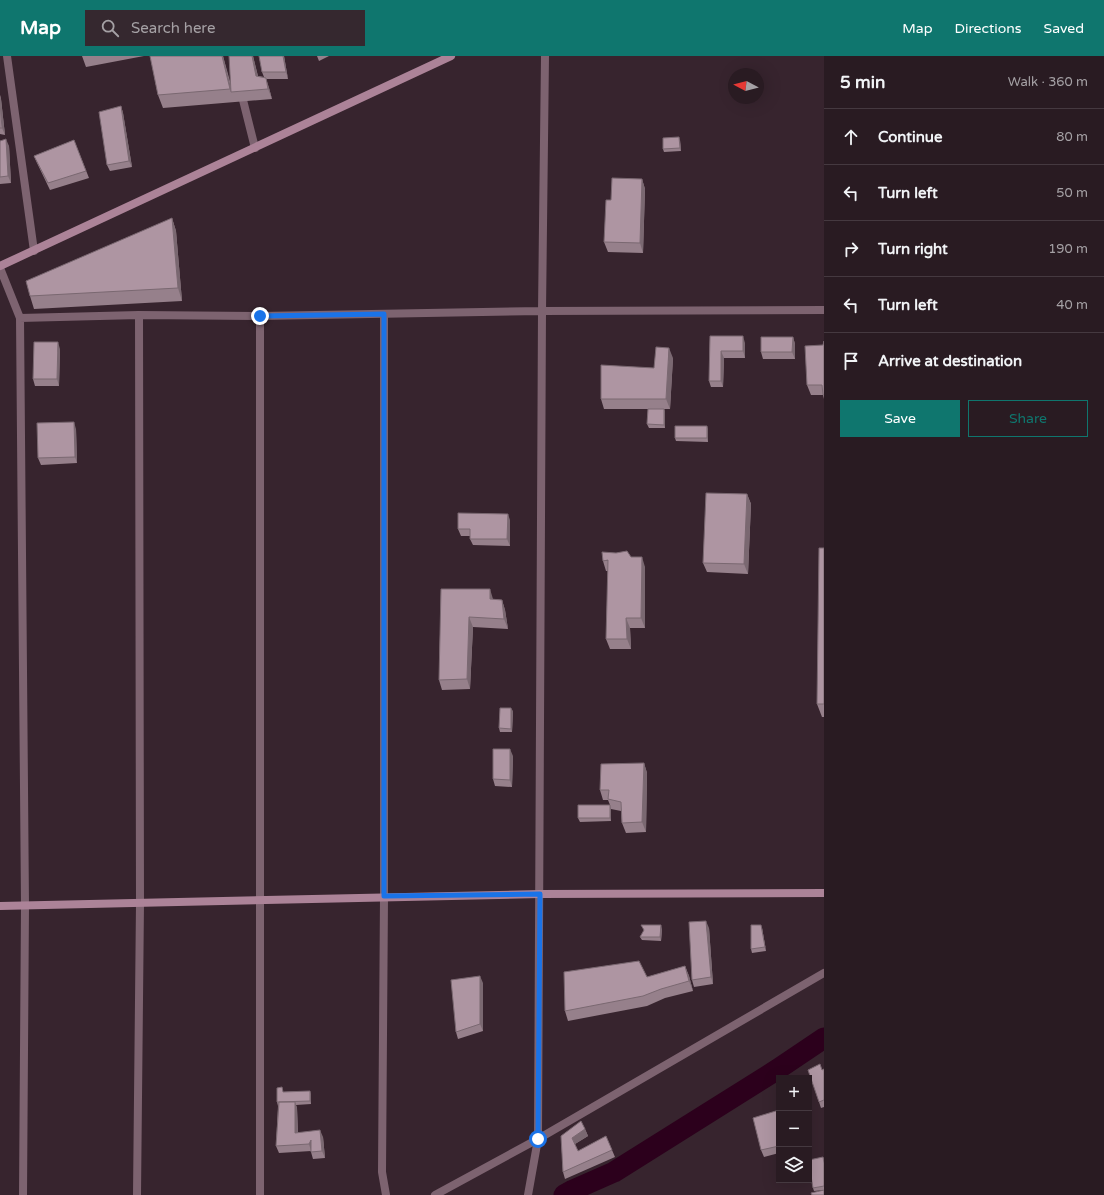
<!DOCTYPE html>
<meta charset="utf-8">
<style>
:root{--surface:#291b22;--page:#35282f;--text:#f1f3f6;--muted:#a5a1a5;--line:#453940;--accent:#0f766e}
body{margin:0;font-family:"Varela Round",sans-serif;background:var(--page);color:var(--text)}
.controls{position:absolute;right:12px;bottom:12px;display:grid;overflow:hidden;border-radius:0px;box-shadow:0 4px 16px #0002}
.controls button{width:36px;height:36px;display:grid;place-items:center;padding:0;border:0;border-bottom:1px solid var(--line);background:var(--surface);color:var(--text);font:20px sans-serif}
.compass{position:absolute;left:728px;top:12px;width:36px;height:36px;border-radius:50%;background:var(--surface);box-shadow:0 4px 16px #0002;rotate:277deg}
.stop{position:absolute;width:12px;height:12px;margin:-9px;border:3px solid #1a73e8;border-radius:50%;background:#fff}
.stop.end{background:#1a73e8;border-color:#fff;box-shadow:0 1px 4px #0008}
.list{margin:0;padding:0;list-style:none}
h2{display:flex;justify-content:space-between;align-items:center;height:52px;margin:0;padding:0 16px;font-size:17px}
h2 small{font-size:13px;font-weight:400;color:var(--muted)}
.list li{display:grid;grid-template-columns:26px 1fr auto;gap:12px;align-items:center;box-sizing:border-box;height:56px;padding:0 16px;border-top:1px solid var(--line)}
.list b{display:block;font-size:15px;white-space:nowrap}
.list em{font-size:13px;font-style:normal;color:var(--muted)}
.actions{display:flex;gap:8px;padding:12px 16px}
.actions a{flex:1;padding:9px 0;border:1px solid var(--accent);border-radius:0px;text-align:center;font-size:14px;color:var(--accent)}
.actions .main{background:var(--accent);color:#fff}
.icon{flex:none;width:22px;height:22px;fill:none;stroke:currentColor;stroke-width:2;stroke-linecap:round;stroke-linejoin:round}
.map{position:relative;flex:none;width:824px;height:1139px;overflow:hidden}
header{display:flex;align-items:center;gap:24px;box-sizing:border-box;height:56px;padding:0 20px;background:var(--accent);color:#fff}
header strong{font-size:19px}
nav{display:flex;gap:22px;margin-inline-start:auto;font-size:14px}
.search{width:280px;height:36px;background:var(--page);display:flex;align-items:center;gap:10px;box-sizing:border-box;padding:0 14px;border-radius:0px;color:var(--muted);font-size:15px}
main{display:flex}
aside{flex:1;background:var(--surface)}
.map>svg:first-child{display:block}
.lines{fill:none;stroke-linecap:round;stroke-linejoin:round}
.canal{stroke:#2c001c;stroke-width:21}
.lane{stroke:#7d6370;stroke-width:8}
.street{stroke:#7d6370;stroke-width:8}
.secondary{stroke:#ac8398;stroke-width:8}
.wall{fill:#96808b}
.shaded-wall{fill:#7a6871}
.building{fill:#ae95a2;stroke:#7a6871}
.route{stroke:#1a73e8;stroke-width:5}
</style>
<header>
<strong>Map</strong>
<div class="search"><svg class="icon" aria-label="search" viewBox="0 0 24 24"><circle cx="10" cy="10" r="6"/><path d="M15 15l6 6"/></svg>Search here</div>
<nav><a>Map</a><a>Directions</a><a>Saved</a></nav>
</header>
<main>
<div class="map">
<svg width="824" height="1139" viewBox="0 0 824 1139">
<rect width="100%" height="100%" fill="#37242e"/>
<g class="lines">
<path class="canal" d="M564 1139 573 1134 614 1116 778 1013 824 982"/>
<path class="lane" d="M241 36 255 92
M384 258V841L382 1116 386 1139
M137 1139 140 847 139 259"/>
<path class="street" d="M7 0 34 195
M0 212 20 262 139 259 260 260 542 255 824 254
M260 260V1139
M20 262 25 849 23 1139
M435 1139 538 1083 824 917
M528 1139 538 1083 542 255 545 0"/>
<path class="secondary" d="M0 210 451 0
M0 850 540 838 824 837"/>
</g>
<path class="wall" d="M82 0H144L86 11Z
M150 0H223L231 29 253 0 258 20 264 21 262 16 259 0H284L288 23H266L269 32 272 43 163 52 158 39Z
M317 0H329L319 5Z
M0 39 1 43 5 79 0 78Z
M121 50 123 57 132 111 110 115 107 109Z
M74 84 89 122 50 134 37 107 34 100Z
M680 84 681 95 664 96 663 93Z
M0 85 9 90 11 127 0 128Z
M642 123 645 133 643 197 608 196 604 186 611 144Z
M172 162 176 175 182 245 34 253 30 240Z
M710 280 745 287V302H724L723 331H711L709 325Z
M793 281 795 288V303H763L761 296Z
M824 285V343L823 339H811L807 329 823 289Z
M60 293 59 330H35L33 323Z
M673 302 670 353H654H664L665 356V372H649L647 368 648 353H604L601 343Z
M707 370 708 374V386L676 385 675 382Z
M76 373 77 407 41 409 38 402Z
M747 438 751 448 748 518 707 516 703 507Z
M510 464V490L473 489 470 483V480H461L458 473Z
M824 492V661H822L817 648Z
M631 501 645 511V572H630L631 593H610L606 583 608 515H606L603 505Z
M441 533 493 543 502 544 505 554 508 573 473 571 470 633 442 634 439 624Z
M513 655 512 676H500L499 672Z
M513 700 512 731 495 730 493 723Z
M644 707 647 717 646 776 626 777 622 767 621 755 611 753V765L580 766 578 762 610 749 608 744H603L600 734Z
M709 872 713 928 694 931 692 924Z
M762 872 766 895 752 897 751 893Z
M662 873 661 885 642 884 640 881Z
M685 910 689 920 693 935 665 942 647 950 568 965 565 955 647 921Z
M483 927V975L458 983 456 976Z
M824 1013V1051L821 1052 819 1046 822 1014Z
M283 1034V1036L310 1035 311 1039V1048L296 1049 297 1052 298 1076 323 1081 325 1102 313 1103 311 1096V1095L279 1097 276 1090 278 1050 277 1046Z
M779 1054V1097L764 1101 761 1094Z
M585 1073 588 1080 575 1088 578 1095 612 1094 615 1101 565 1123 563 1116 561 1080Z
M823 1101 824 1104V1134L814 1135 813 1132Z"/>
<path class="shaded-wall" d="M222 0H223L232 36H231L230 33Z
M252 0H253L260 29 256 20Z
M283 0H284L288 23 286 16Z
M266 22 269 32 272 43 268 33Z
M0 39 1 43 5 79 2 72 0 47Z
M121 50 123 57 132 111 129 105Z
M679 81 680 84 681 95 680 92Z
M6 83 9 90 11 127 8 120Z
M642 123 645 133 643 197 640 187Z
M172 162 176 175 182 245 178 232Z
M743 280 745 287V302L743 295Z
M793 281 795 288V303L792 296Z
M58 286 60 293 59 330 57 323Z
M669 292 673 302 670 353 666 343Z
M721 295 724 302 723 331 721 325Z
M664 353 665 356V372L664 369Z
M74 366 76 373 77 407 75 401Z
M707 370 708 374V386L707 382Z
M747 438 751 448 748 518 744 508Z
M508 458 510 464V490L507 483Z
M642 501 645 511V572L641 562Z
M490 533 493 543H490Z
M502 544 505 554 508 573 504 563Z
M469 561 473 571 470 633 467 623Z
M626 562 630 572 631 593 627 583Z
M511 652 513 655 512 676 511 673Z
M510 693 513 700 512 731 510 724Z
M644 707 647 717 646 776 642 766Z
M610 749 611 753V765L610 762Z
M706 865 709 872 713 928 711 921Z
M661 869 662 873 661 885 660 881Z
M761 869 762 872 766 895 765 891Z
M685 910 689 920 693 935 689 925Z
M480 920 483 927V975L480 968Z
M310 1035 311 1039V1048L310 1045Z
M295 1046 297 1052 298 1083 295 1077Z
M585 1073 588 1080 575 1088 572 1082Z
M320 1074 323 1081 325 1102 322 1095Z
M311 1084V1095L309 1088Z"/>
<path class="building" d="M150 0H222L230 33 158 39Z
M229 0H252L256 20 266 22 268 33 231 36Z
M259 0H283L286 16H262Z
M0 47 2 72H0Z
M121 50 129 105 107 109 99 56Z
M679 81 680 92 663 93V82Z
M6 83 8 120 0 121V85Z
M74 84 86 115 48 127 34 100Z
M612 122 642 123 640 187 604 186 606 144H611Z
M172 162 178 232 30 240 26 225Z
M710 280H743V295H721V325H709Z
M761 281H793L792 296H761Z
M824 285V339H823L822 329H807L805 290 823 289Z
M34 286H58L57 323H33Z
M656 291 669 292 666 343H601V309L654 312Z
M648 353H664V369L647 368Z
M74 366 75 401 38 402 37 367Z
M675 370H707V382H675Z
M706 437 747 438 744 508 703 507Z
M458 457 508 458 507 483H470V473H458Z
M819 492H824V648H817Z
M627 495 631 501H642L641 562H626L627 583H606L608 504 603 505 602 496 616 497Z
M441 533H490V543L502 544 504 563 469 561 467 623 439 624Z
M500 652H511V673L499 672Z
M493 693H510V724L493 723Z
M644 707 642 766 622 767 621 746 608 743 609 734H600L601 708Z
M578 749H610V762H578Z
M706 865 711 921 692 924 689 866Z
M641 869H661L660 881H640L644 874Z
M751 869H761L765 891 751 893Z
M639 905 647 921 685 910 689 925 661 933 643 940 565 955 564 916Z
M480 920V968L456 976 451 924Z
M820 1008 822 1014 824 1013V1044L819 1046 808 1014Z
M282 1031 283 1036 310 1035V1045L277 1046V1032Z
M279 1046H295V1077L320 1074 322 1095 311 1096V1084L309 1088 276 1090Z
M779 1054V1090L761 1094 753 1062Z
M581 1065 585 1073 572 1082 578 1095 606 1080 612 1094 563 1116 561 1080Z
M823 1101 824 1107V1130L813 1132 809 1108V1104Z
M824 1134V1139H812L811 1137Z"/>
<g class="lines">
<path class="route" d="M260 260 384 258V840L540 838 538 1083"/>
</g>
</svg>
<div class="controls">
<button>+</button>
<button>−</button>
<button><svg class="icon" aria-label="layers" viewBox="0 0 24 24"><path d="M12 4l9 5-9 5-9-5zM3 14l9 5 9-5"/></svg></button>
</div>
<svg class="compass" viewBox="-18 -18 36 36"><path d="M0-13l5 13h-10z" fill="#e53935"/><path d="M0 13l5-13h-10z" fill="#a5a1a5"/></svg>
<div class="stop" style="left:538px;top:1083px"></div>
<div class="stop end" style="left:260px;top:260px"></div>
</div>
<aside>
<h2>5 min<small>Walk · 360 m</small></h2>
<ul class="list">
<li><svg class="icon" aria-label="ahead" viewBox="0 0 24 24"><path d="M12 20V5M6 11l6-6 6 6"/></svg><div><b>Continue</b></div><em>80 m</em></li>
<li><svg class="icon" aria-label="left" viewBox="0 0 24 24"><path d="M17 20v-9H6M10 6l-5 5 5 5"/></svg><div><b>Turn left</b></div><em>50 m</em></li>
<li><svg class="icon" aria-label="right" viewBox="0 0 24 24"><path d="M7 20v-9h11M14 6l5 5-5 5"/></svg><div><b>Turn right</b></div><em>190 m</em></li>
<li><svg class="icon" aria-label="left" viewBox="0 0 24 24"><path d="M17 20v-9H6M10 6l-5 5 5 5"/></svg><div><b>Turn left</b></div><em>40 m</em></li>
<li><svg class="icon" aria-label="arrive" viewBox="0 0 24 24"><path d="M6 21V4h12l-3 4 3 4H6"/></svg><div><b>Arrive at destination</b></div></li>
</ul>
<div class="actions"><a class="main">Save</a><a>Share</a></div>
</aside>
</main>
